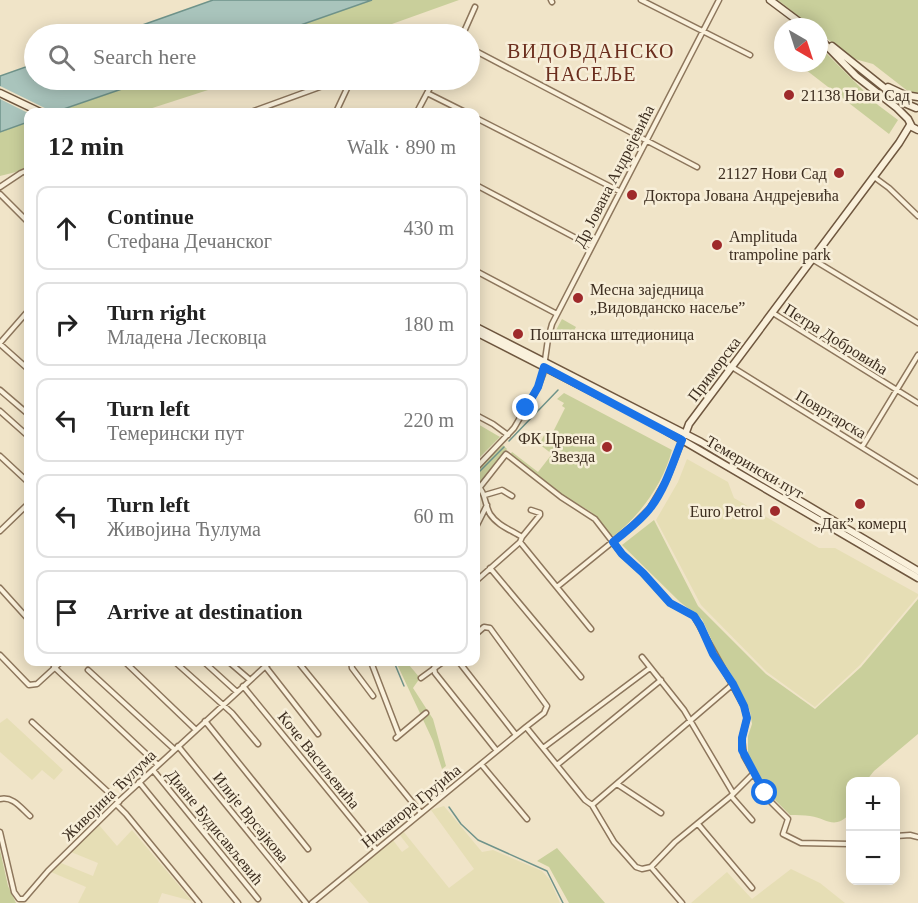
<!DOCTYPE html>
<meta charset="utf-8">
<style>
:root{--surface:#fff;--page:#f6f6f6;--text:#222;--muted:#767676;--line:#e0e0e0}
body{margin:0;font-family:Georgia,serif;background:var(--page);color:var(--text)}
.controls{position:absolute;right:18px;bottom:18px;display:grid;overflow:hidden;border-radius:12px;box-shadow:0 3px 15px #0003}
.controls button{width:54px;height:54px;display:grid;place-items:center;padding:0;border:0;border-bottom:2px solid var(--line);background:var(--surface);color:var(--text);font:30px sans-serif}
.compass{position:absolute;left:774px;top:18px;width:54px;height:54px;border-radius:50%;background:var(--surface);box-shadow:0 3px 15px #0003;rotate:141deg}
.stop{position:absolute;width:18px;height:18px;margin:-14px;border:4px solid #1a73e8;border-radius:50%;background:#fff}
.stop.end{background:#1a73e8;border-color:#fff;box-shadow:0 2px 6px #0008}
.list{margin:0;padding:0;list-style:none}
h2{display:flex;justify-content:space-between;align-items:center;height:78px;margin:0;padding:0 24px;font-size:26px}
h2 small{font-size:20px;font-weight:400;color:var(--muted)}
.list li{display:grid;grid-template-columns:39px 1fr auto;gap:18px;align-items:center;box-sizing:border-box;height:84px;margin:0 12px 12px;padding:0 12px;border:2px solid var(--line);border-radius:12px}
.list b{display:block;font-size:22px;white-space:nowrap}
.list p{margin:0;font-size:20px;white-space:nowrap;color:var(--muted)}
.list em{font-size:20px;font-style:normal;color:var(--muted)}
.icon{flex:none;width:33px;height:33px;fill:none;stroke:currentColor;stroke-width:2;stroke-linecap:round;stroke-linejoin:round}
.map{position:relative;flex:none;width:918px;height:903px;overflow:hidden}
.search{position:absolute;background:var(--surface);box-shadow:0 3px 15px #0003;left:24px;top:24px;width:456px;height:66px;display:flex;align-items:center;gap:15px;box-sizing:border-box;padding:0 21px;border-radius:33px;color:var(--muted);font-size:22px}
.panel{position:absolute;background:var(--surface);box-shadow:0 3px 15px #0003;left:24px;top:108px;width:456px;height:558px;border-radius:12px}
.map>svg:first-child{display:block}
.farmland{fill:#e6deb5}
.green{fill:#c9cf9b}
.water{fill:#a9c4bc;stroke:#6f938a;stroke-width:1.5}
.pier{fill:#f0e4c8}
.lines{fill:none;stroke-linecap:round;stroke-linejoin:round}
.stream{stroke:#6f938a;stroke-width:1.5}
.street-casing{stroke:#8d765c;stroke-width:7}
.secondary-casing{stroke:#6f573f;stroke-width:9}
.street{stroke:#faf1dc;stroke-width:4}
.secondary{stroke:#faf1dc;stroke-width:6}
.route{stroke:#1a73e8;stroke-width:8}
.poi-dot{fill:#9e2a2b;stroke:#f7eed8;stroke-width:2}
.labels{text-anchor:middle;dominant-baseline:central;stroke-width:5;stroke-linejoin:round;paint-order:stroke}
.poi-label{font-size:16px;fill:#3d2e20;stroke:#f7eed8;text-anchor:start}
.street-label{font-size:16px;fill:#3d2e20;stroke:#f7eed8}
.quarter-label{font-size:20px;letter-spacing:1.5px;fill:#6b2e1e;stroke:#f7eed8}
</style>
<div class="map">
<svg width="918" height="903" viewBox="0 0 918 903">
<rect width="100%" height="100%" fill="#f0e4c8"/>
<path class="farmland" d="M687 459 728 482 734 498 819 548H835L918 594V596L860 665 815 707 767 672 701 605 656 520 678 482Z
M7 718 63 770 54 780 42 770 32 780 0 752V723Z
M444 806 482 852 493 850 542 871 550 880 560 903H369L347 878 393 840 402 852 409 847 399 834 403 831 449 888 474 869 431 810Z
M99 825 117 846 132 830 192 901 162 893 158 903H78L86 887 51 872 61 863 93 876 98 863 71 852Z
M791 869 820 883 845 903H691L727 872 752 899Z"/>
<path class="green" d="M372 0H459L364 34H275Z
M778 0H918V99L873 64 851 58 819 32V27H812Z
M819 46 878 105 898 120 889 134 797 63H819Z
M148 80H239L140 112 59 111Z
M28 122V169L0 176V132Z
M562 319 576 327 569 339 555 332Z
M564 393 672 450C663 484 641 514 614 536L611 535 591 512 561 494 510 455 512 452 538 472 552 454 526 434 527 433 541 441 547 430 553 432 565 408 562 406 564 403 557 399Z
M476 423 500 437 476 461Z
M503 445 507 449 481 482H476V471Z
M654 520 698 606 766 674 815 709 861 667 918 599V734L874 771 866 781 850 782V814C833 830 829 819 810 816 804 815 797 815 790 815L772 797 748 754V736L752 724 750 711 735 680 718 654 702 619 680 602 622 545Z
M396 662H411L409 665 420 678 413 688 433 719 446 766 442 769 433 741Z
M557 848 605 903H569L549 867 537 861Z
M0 850 8 886 16 903H0Z"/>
<path class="water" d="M213 0H372L275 34H117Z
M34 64V80H148L55 112H28V122L0 132V76Z"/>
<path class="pier" d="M0 86 53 112 28 113 0 99Z"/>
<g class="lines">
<path class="stream" d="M509 441 558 390
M476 475 504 447
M394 662 404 686
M449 807 461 824 478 840 547 871 563 903"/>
<g class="street-casing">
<path id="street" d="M551 0 552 2
M641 0 750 55
M463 34 475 7
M470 48 697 167
M427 93 465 112
M251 112 339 80
M336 112 351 80
M417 112 434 80
M476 118 619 191
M874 177 889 188 918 216
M476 185 591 246
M0 187 21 173 28 170
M0 194 28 222
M812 259 918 323
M476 271 557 314
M773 313 918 403
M0 343 28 311
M0 344 28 369
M732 367 918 482
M0 390 28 414
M0 411 28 436
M476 415 493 424 508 435
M862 447 918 355
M0 456 28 482
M476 468 514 428 538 387 543 374 548 339 552 324 719 0
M476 484C486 492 484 503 490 514 497 525 511 530 522 537
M480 487 506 454 561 497 595 519 622 554 643 573 670 603 694 616 744 706 747 718 742 738 744 756 768 799 788 819 783 834 801 843 850 844
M485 495 502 490 512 496
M476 527 487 505
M0 531 28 504
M520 542 591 629
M490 568 581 677
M476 581 520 542 522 537 540 515V513L531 510
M557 587 632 526 650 508 667 479 682 441
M0 588 28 619
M476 634 484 627 490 628 547 706 544 713 526 727
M0 655 29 685 37 684 61 662
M642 657 684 710 733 793
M125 662 195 729
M175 662 232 713 258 744
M204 662 237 692
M229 662 250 680
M298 662 421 813
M351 662 352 668 373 696
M371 662 399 735
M459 662 516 735
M265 666 318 734
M54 667 158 765
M434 668 435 673 497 751
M88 670 174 749
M421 678 443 662
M733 684 592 805 614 842 636 867 642 869 651 867 675 842 731 796 754 773
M243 686 376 849
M205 721 308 849
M32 722 119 802
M396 738 426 713
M178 746 306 903
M543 748 650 668
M481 764 527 819
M557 765 661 680
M153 770 258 899
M139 782 238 903
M617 784 661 813
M731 796 752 820
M0 799C13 796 21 808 30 816
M116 804 126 814 199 903
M698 824 752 888
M0 832 14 892 19 899H24L48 871 116 804 270 662
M896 836 910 835 918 837
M651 867 682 903
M312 903 526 727 585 800 592 805"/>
</g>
<g class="secondary-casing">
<path id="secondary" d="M770 0 806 27
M819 38 856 76 897 108 908 119 912 127 918 130
M832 46 902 102 916 108
M888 87 905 95 918 97
M0 93 40 112
M476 327 701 442 918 571
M476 332 648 420 918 578
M685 435 689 424 899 143 910 125"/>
</g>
<use href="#street" class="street"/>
<use href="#secondary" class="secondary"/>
</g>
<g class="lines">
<path class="route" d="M526 408 538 387 544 367 682 440C673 462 666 487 651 507 641 521 626 531 613 542L622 554 643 573 670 603 694 616 700 625 713 654 733 684 744 706 747 718 742 738V750L765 793"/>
</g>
<g class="poi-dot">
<circle cx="789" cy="95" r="6"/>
<circle cx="839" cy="173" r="6"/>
<circle cx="632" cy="195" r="6"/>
<circle cx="717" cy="245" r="6"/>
<circle cx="578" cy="298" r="6"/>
<circle cx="518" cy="334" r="6"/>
<circle cx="607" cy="447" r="6"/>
<circle cx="860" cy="504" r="6"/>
<circle cx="775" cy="511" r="6"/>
</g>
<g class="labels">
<g class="poi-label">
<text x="801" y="95">21138 Нови Сад</text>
<text x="827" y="173" text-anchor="end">21127 Нови Сад</text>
<text x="644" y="195">Доктора Јована Андрејевића</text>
<text x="729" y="236">Amplituda<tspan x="729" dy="18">trampoline park</tspan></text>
<text x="590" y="289">Месна заједница<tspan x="590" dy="18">„Видовданско насеље”</tspan></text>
<text x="530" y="334">Поштанска штедионица</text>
<text x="595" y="438" text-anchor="end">ФК Црвена<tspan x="595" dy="18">Звезда</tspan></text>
<text x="763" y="511" text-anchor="end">Euro Petrol</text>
<text x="860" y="523" text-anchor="middle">„Дак” комерц</text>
</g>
<g class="street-label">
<text transform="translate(614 176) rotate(-63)">Др Јована Андрејевића</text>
<text transform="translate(836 339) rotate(32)">Петра Добровића</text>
<text transform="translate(714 369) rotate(-53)">Приморска</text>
<text transform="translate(831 414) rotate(31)">Повртарска</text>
<text transform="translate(755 467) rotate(30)">Темерински пут</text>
<text transform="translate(319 760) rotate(51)">Коче Васиљевића</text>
<text transform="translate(109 795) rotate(-44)">Живојина Ћулума</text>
<text transform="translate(411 806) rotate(-39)">Никанора Грујића</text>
<text transform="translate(251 817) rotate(51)">Илије Врсајкова</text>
<text transform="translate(215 827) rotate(51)">Диане Будисављевић</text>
</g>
<g class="quarter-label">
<text x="591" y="51">ВИДОВДАНСКО<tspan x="591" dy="23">НАСЕЉЕ</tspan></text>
</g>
</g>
</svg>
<div class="controls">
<button>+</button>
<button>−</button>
</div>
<svg class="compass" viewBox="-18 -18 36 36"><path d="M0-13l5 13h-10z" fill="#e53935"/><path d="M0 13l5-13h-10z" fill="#767676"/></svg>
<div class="stop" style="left:765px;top:793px"></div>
<div class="stop end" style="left:526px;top:408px"></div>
<div class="search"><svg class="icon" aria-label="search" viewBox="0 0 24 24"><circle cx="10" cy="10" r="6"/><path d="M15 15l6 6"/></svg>Search here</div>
<section class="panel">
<h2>12 min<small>Walk · 890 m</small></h2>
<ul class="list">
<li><svg class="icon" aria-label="ahead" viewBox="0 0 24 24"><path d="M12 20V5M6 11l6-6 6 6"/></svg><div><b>Continue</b><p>Стефана Дечанског</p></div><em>430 m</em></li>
<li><svg class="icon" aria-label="right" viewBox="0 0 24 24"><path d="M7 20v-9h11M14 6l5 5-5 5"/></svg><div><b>Turn right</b><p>Младена Лесковца</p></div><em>180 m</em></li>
<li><svg class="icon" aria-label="left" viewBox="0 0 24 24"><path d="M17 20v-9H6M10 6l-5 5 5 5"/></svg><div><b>Turn left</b><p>Темерински пут</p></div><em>220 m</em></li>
<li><svg class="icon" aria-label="left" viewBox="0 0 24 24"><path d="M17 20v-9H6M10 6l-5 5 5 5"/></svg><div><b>Turn left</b><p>Живојина Ћулума</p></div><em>60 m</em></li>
<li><svg class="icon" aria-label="arrive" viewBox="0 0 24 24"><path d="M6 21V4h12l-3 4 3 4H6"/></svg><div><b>Arrive at destination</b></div></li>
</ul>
</section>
</div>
